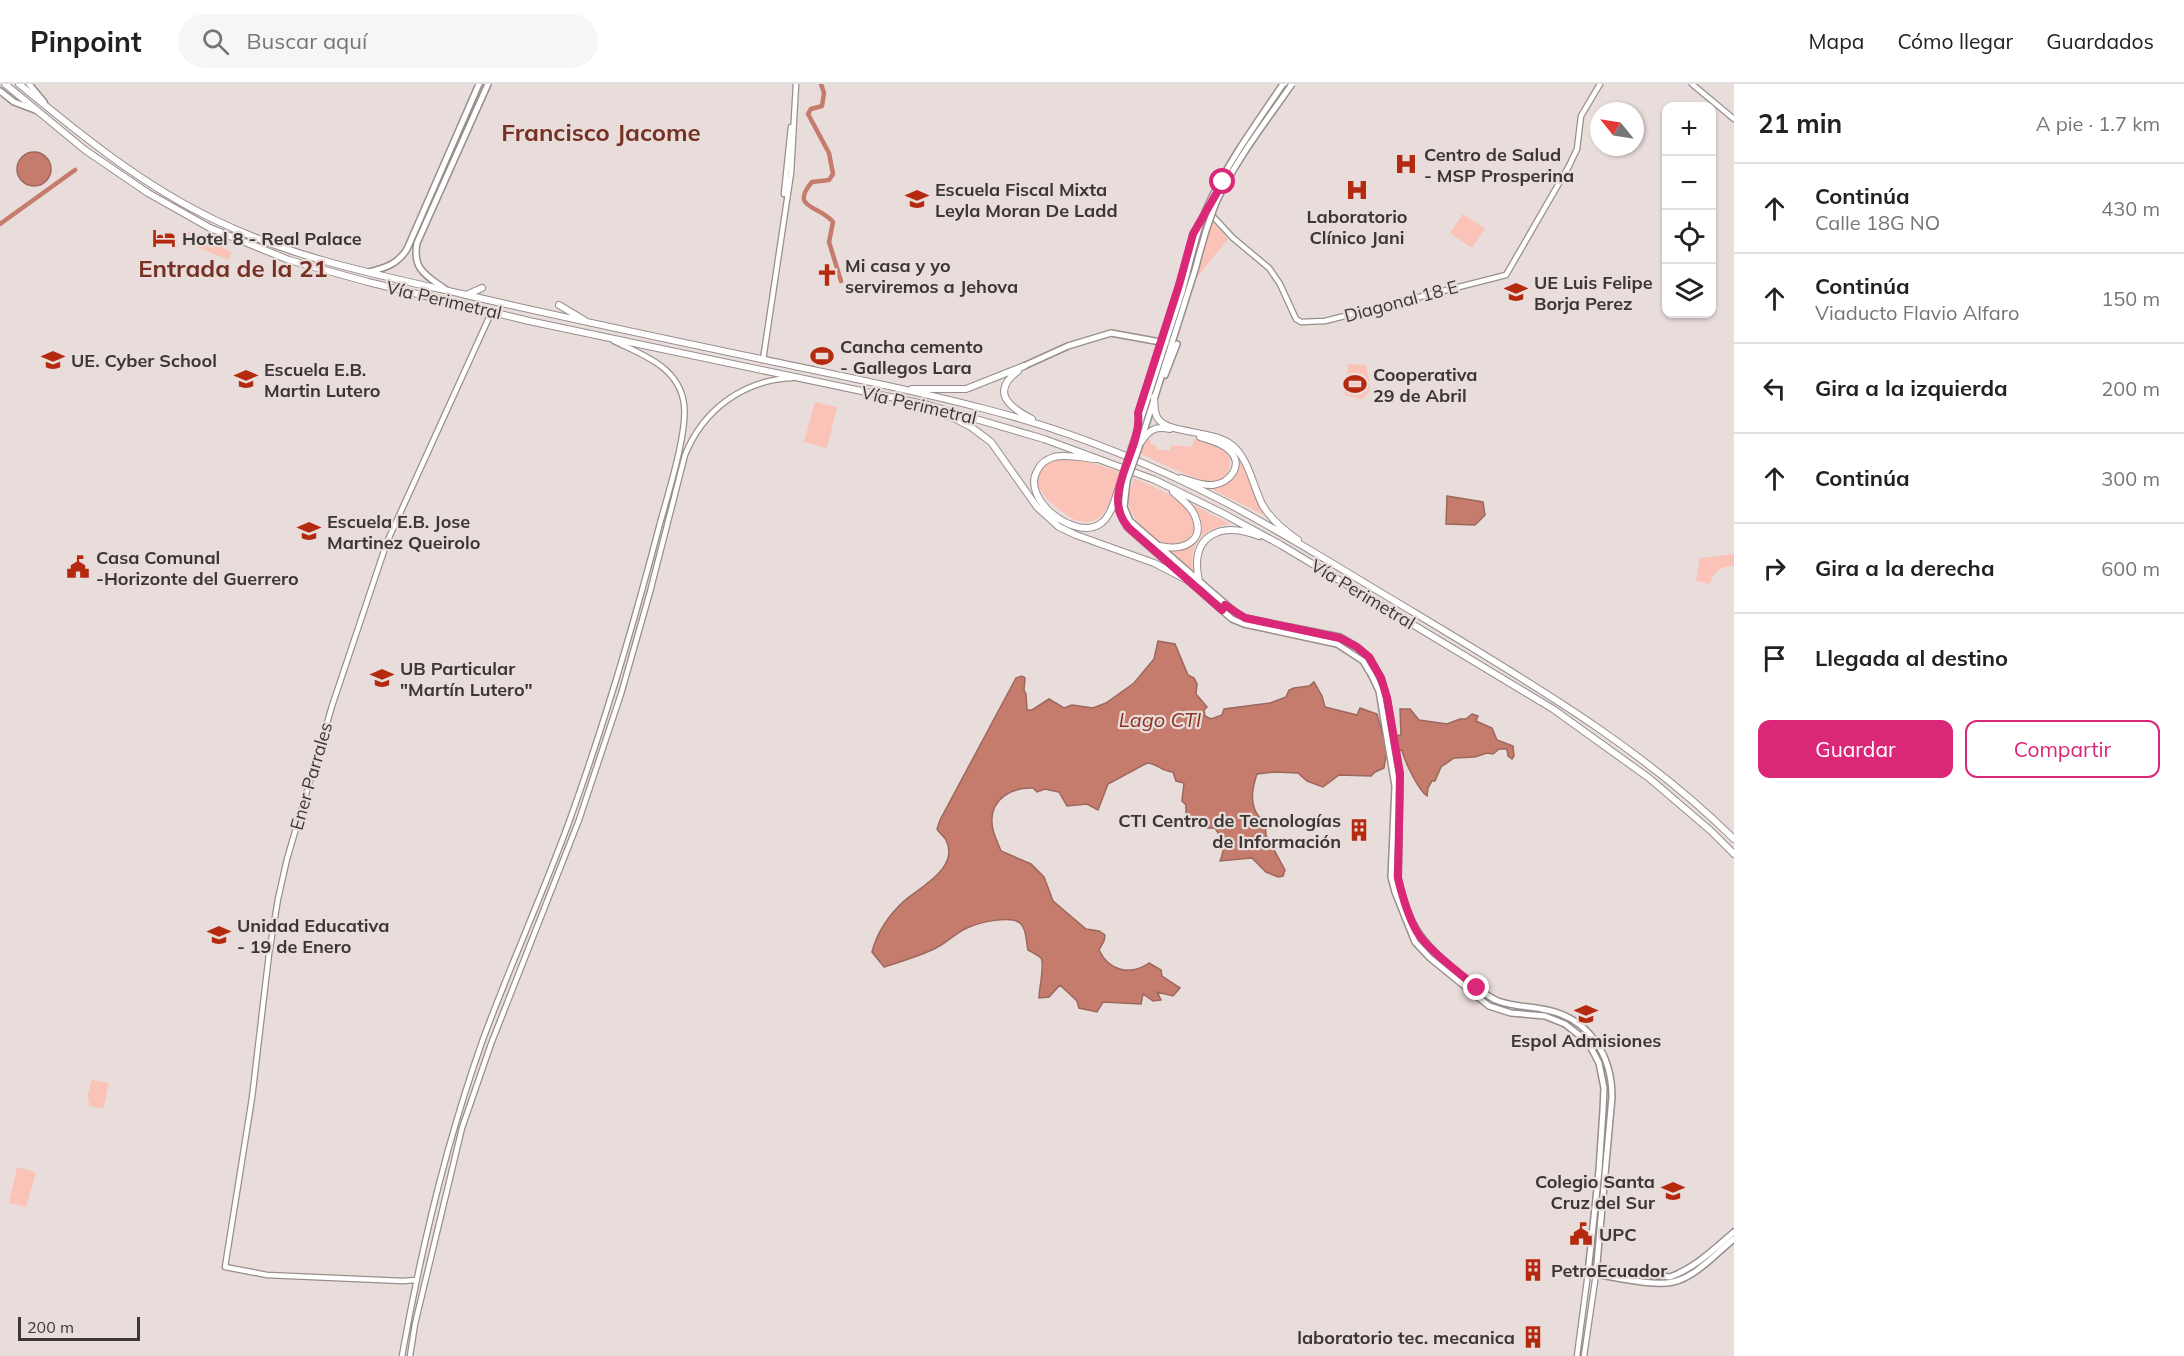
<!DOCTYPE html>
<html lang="es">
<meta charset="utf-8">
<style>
:root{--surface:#fff;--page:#f6f6f6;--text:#222;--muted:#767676;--line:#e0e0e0;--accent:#db2777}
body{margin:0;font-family:Mulish,sans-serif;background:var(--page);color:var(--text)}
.controls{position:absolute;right:18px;top:18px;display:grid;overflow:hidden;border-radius:12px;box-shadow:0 2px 4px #0004}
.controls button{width:54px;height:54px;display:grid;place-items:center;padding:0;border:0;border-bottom:2px solid var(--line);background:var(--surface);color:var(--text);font:30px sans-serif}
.compass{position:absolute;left:1590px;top:18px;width:54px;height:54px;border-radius:50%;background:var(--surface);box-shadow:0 2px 4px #0004;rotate:300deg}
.scale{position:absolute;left:18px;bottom:15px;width:122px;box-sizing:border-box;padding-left:6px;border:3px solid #3b3736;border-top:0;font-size:16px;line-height:21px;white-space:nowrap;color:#3b3736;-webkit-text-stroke:4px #e8dddb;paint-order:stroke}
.stop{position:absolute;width:18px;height:18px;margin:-14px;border:4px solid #db2777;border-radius:50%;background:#fff}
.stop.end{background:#db2777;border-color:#fff;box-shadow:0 2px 6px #0008}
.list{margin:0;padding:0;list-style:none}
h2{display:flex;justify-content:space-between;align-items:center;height:78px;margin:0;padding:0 24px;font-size:26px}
h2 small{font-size:20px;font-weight:400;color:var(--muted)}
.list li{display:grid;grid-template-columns:39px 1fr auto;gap:18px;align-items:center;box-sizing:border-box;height:90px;padding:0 24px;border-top:2px solid var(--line)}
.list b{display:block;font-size:22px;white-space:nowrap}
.list p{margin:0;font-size:20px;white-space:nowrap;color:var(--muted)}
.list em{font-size:20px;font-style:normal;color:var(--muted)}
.actions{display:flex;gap:12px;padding:18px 24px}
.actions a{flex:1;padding:14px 0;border:2px solid var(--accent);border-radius:12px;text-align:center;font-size:21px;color:var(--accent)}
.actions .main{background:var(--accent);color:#fff}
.icon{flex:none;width:33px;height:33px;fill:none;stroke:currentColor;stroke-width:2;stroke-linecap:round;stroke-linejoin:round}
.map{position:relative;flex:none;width:1734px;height:1272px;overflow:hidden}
header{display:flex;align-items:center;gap:36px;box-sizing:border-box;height:84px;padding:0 30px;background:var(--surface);border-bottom:2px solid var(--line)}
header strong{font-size:28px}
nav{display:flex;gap:33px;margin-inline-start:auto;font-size:21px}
.search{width:420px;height:54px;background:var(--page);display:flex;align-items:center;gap:15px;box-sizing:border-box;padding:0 21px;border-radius:33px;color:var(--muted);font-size:22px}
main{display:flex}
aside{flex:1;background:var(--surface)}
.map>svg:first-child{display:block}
.green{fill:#fbc3b7}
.water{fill:#c67c6d;stroke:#9c675c;stroke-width:1.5}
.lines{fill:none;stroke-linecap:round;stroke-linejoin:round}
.canal{stroke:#c67c6d;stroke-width:4.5}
.minor-casing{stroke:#988e8c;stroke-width:7}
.major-casing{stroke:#988e8c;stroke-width:8}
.highway-casing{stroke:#988e8c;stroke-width:8}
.minor{stroke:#fff;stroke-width:4.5}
.major{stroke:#fff;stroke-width:5}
.highway{stroke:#fff;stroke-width:6}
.major-bridge-casing{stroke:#988e8c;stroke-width:8;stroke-linecap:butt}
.major-bridge{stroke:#fff;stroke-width:5}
.route{stroke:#db2777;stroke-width:8}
.labels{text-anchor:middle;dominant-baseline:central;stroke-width:4.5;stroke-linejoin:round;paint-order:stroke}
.poi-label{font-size:18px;font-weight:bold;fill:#3b3736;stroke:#e8dddb;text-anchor:start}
.street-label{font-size:18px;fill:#3b3736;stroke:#e8dddb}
.water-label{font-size:20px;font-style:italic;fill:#8b3121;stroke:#e8dddb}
.district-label{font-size:24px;font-weight:bold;fill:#763124;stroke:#e8dddb}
</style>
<header>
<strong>Pinpoint</strong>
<div class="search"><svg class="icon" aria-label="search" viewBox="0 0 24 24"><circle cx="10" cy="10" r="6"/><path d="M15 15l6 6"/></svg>Buscar aquí</div>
<nav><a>Mapa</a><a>Cómo llegar</a><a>Guardados</a></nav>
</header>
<main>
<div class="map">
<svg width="1734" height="1272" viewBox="0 0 1734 1272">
<rect width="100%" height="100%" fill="#e8dddb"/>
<path class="green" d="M1463 130 1485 145 1472 164 1450 149Z
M1212 137 1228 155 1193 198Z
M187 147 232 168 228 176 182 156Z
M1348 280 1365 281C1369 294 1375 307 1362 315L1344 311Z
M815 318 837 323 827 364 804 358Z
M1146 355 1151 356 1150 360 1157 362V365L1169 367 1172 361 1192 363 1194 355 1222 363 1230 374C1230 384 1227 397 1214 398 1200 399 1154 376 1140 369Z
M1235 368 1240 375 1264 431 1207 403C1229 407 1241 388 1235 368Z
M1060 375 1087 377 1119 388C1114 408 1106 445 1079 437 1072 436 1068 431 1062 428 1050 419 1041 410 1035 396 1040 384 1047 377 1060 375Z
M1134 394C1152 402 1205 422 1193 449 1189 457 1178 461 1170 461 1154 461 1128 431 1128 416 1128 409 1132 401 1134 394Z
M1188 418 1230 440C1202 445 1189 459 1193 488L1167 468 1185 464 1197 451C1197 437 1198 428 1188 418Z
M1734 470V482C1720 483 1715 486 1710 500L1696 497 1700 474Z
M92 996 109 999 103 1025 90 1022 87 1013Z
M17 1083 36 1088 26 1123 9 1119Z"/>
<path class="water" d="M17 85a17 17 0 1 1 34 0a17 17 0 1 1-34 0Z
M1447 412 1483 418 1485 431 1475 441 1446 440Z
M1158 557 1175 560 1188 591 1194 594 1197 600 1196 610 1207 623 1204 626 1205 632 1211 635 1222 631 1224 625 1270 619 1286 613 1289 606 1294 604 1309 602 1314 598 1322 612 1325 623 1357 631 1360 624 1377 630 1383 652 1401 651 1400 625H1410L1419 636 1447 640 1460 635H1466L1472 630 1478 632 1476 637 1492 644 1497 656 1513 662 1514 672 1512 675 1508 672 1507 665H1499L1493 670 1487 669 1475 673 1454 674 1441 683 1435 697H1432L1428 704 1427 712C1418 706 1404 676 1402 666L1386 671 1384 684 1375 688 1371 692 1339 691 1323 703 1307 697 1298 689 1274 688 1257 690C1251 707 1249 727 1265 738L1266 751 1285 786 1283 792 1278 793 1266 788 1252 774 1220 777C1226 763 1223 756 1215 744H1207L1201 738 1186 734V721L1182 717 1184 699 1176 697 1173 688C1160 687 1157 679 1147 679L1108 700 1098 726 1087 720 1067 722 1059 708 1045 705 1037 708 1033 704C1012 703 990 715 992 739 992 748 998 759 1001 767L1031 780 1044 793 1053 817 1086 845 1099 847 1105 851 1104 857 1099 866C1109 887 1130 892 1149 879L1161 886 1162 892 1180 904 1173 912 1157 908 1161 916 1153 917 1143 910 1141 920 1103 918 1097 928 1079 924 1077 917 1060 901 1049 913 1039 914C1039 905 1045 880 1041 874 1038 871 1032 868 1028 866 1026 858 1027 846 1021 840 1012 830 978 839 967 844 955 849 945 861 932 866 916 873 900 878 884 883L872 868C877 848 889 831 904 817 920 803 960 784 946 756 944 752 939 749 937 745L940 736 1016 594 1022 592 1025 594 1024 606 1026 610 1027 626H1032L1049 615 1064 624 1072 621 1093 624 1106 619 1134 599 1154 575Z"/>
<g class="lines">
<path class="canal" d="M821 0 824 9 822 22 811 25 808 30 829 69 833 90 829 96 812 98C789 125 820 121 833 138L829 158 841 197
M0 140 75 86"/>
<g class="minor-casing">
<path id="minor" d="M1692 0 1734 35
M1218 106 1236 76 1288 0
M784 110 791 43
M1207 126 1233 154 1269 184 1280 200 1296 235 1301 238 1325 237 1506 191 1569 82 1577 65 1581 32 1600 0
M763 276 791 89 796 0
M1139 339 1138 329 1179 201 1193 150 1199 139
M416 1196 403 1197 267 1191 225 1183 252 1014 269 870 278 815 287 775 332 622 387 458 492 227
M402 1272C421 1165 446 1060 482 958 509 884 542 812 569 738 604 641 633 543 659 443 667 413 688 348 684 320 679 283 643 271 614 257
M410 1272 415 1240 462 1044 491 960 579 736 621 610 650 508 685 371C703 326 743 296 792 294
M1577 1272 1588 1189
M1584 1272 1596 1190"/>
</g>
<g class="major-casing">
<path id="major" d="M29 0 44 18
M0 7 14 18 35 26
M369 188C385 184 398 180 407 165L479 0
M445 205C427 192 412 186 417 159L488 0
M1024 282 1068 262 1111 249 1166 259
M1165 291 1177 260
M1132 363 1182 208 1189 181
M1138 366 1196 183
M1127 397 1124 423 1130 437 1236 529 1245 534 1340 553 1357 563 1369 573 1381 594 1387 614 1400 690 1398 794C1402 812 1408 834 1419 849 1430 867 1479 909 1498 917 1514 923 1531 922 1547 926 1590 935 1612 972 1612 1013L1596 1190
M1118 410 1119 427 1127 443 1232 535 1244 540 1337 560 1363 577 1372 592 1379 607 1395 702 1391 793 1395 808 1415 858 1430 874 1489 922 1511 929 1545 932 1565 940 1588 958 1599 979 1604 1004 1603 1026 1599 1086 1588 1189C1610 1192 1653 1203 1673 1198 1696 1193 1716 1169 1734 1155
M1595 1184 1670 1193C1695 1184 1714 1165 1734 1148"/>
</g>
<g class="highway-casing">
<path id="highway" d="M5 0 85 66 148 109 210 144 289 176 368 198 529 237 928 321 1044 355 1155 396 1222 429 1281 461 1553 625 1649 694 1711 747 1734 770
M19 0C81 51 142 101 215 136 293 174 378 191 462 210 561 233 661 254 761 275 835 291 911 305 985 325 1068 346 1149 379 1225 418 1290 452 1352 492 1415 529 1527 597 1640 662 1734 755
M466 211 482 204
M559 221 584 236
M1018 287C990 308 1009 323 1032 335
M912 305H966L1024 282
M1154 313C1155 321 1153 329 1159 336 1170 350 1216 346 1233 362 1249 376 1253 402 1262 420 1270 435 1285 447 1298 456
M942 328 971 343 991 358 1037 423 1059 443 1076 451 1154 479 1189 497
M1141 358C1149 346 1155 342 1170 345
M1096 375C1083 374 1067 370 1054 373 1047 375 1040 380 1037 387 1021 415 1075 457 1100 440 1112 432 1115 413 1120 400
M1181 394C1191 397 1203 402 1213 401 1230 399 1244 381 1230 367 1223 359 1210 356 1200 353
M1159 462C1181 467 1206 459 1195 432 1191 422 1181 415 1173 408
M1199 497C1189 451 1220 437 1259 452"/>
</g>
<use href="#minor" class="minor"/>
<use href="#major" class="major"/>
<use href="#highway" class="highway"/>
<g class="major-bridge-casing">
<path id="major-bridge" d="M1189 181C1195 159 1200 136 1211 115 1231 74 1258 37 1283 0
M1196 183C1201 162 1207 142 1215 121 1234 78 1265 39 1292 0
M1127 397 1138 366
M1120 400 1132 363"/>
</g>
<use href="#major-bridge" class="major-bridge"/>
</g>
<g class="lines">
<path class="route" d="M1223 98 1193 150 1179 201 1138 329C1143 367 1097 411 1130 445L1222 526 1225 521 1245 534 1340 554 1357 563 1369 573 1381 594 1387 614 1400 690 1398 794C1402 811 1408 832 1417 848 1428 866 1460 889 1477 904"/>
</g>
<defs>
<g id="hospital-bare" transform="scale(1.8)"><path d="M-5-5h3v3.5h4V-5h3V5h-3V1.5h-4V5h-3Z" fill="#b5290f" stroke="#e8dddb" stroke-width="2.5" paint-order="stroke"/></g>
<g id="school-bare" transform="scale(1.8)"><path d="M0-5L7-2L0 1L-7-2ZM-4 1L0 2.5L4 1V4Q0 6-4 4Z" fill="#b5290f" stroke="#e8dddb" stroke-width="2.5" paint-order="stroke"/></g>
<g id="hotel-bare" transform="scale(1.8)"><path d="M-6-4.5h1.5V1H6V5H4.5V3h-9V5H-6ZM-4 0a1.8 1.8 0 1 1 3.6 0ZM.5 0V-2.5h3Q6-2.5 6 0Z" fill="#b5290f" stroke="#e8dddb" stroke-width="2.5" paint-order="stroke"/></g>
<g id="church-bare" transform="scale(1.8)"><path d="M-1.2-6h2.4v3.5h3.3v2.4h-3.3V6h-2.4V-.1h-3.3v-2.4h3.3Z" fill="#b5290f" stroke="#e8dddb" stroke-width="2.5" paint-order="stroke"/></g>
<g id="stadium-bare" transform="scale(1.8)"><path d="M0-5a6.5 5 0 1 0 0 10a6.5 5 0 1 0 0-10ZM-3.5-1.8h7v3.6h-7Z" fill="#b5290f" stroke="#e8dddb" stroke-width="2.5" paint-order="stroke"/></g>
<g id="civic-bare" transform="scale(1.8)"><path d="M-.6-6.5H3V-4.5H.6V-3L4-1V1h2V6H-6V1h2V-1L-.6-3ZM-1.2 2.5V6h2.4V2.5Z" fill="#b5290f" stroke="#e8dddb" stroke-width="2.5" paint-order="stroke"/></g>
<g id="building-bare" transform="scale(1.8)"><path d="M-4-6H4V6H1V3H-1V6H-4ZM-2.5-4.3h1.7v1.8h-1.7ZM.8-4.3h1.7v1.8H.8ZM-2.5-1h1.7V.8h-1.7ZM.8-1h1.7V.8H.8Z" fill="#b5290f" stroke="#e8dddb" stroke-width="2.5" paint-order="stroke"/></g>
<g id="university-bare" transform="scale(1.8)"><path d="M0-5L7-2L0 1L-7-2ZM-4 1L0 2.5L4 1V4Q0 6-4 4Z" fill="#b5290f" stroke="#e8dddb" stroke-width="2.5" paint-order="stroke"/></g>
</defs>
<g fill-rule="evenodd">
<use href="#hospital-bare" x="1406" y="80"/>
<use href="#hospital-bare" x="1357" y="106"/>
<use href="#school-bare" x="917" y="115"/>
<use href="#hotel-bare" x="164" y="154"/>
<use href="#church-bare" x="827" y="191"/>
<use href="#school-bare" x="1516" y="208"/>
<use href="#stadium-bare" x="822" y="272"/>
<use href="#school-bare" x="53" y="276"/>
<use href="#school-bare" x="246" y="295"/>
<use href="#stadium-bare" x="1355" y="300"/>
<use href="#school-bare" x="309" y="447"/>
<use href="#civic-bare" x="78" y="483"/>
<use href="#school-bare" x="382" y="594"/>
<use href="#building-bare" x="1359" y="746"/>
<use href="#school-bare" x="219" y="851"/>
<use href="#university-bare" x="1586" y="930"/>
<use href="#university-bare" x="1673" y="1107"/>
<use href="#civic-bare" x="1581" y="1150"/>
<use href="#building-bare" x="1533" y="1186"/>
<use href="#building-bare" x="1533" y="1253"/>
</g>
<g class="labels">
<g class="poi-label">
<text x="1424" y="70">Centro de Salud<tspan x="1424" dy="21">- MSP Prosperina</tspan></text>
<text x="935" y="105">Escuela Fiscal Mixta<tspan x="935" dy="21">Leyla Moran De Ladd</tspan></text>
<text x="1357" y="132" text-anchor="middle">Laboratorio<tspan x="1357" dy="21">Clínico Jani</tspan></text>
<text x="182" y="154">Hotel 8 - Real Palace</text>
<text x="845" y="181">Mi casa y yo<tspan x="845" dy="21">serviremos a Jehova</tspan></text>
<text x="1534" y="198">UE Luis Felipe<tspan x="1534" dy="21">Borja Perez</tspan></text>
<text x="840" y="262">Cancha cemento<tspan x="840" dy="21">- Gallegos Lara</tspan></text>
<text x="71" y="276">UE. Cyber School</text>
<text x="264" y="285">Escuela E.B.<tspan x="264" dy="21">Martin Lutero</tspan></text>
<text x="1373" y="290">Cooperativa<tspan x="1373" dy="21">29 de Abril</tspan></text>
<text x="327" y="437">Escuela E.B. Jose<tspan x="327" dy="21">Martinez Queirolo</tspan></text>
<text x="96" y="473">Casa Comunal<tspan x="96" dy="21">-Horizonte del Guerrero</tspan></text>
<text x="400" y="584">UB Particular<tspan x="400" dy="21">"Martín Lutero"</tspan></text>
<text x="1341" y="736" text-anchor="end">CTI Centro de Tecnologías<tspan x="1341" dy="21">de Información</tspan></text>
<text x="237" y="841">Unidad Educativa<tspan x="237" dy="21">- 19 de Enero</tspan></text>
<text x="1586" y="956" text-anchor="middle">Espol Admisiones</text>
<text x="1655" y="1097" text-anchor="end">Colegio Santa<tspan x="1655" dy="21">Cruz del Sur</tspan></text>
<text x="1599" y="1150">UPC</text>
<text x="1551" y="1186">PetroEcuador</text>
<text x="1515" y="1253" text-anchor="end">laboratorio tec. mecanica</text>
</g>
<g class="street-label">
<text transform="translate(444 216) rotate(13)">Vía Perimetral</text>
<text transform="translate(1401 217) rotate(-15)">Diagonal 18 E</text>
<text transform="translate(919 321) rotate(13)">Vía Perimetral</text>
<text transform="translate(1363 510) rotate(31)">Vía Perimetral</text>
<text transform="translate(311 692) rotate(-74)">Ener Parrales</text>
</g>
<g class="water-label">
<text x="1160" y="635">Lago CTI</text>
</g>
<g class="district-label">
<text x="601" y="48">Francisco Jacome</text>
<text x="233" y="184">Entrada de la 21</text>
</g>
</g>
</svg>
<div class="controls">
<button>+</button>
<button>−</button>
<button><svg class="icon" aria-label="locate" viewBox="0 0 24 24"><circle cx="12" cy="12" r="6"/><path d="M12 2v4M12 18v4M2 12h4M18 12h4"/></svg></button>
<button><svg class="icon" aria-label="layers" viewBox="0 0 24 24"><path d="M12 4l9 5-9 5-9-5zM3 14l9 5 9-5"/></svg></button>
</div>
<svg class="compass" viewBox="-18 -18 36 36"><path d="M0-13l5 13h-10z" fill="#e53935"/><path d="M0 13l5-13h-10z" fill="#767676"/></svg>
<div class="scale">200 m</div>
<div class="stop" style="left:1223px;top:98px"></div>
<div class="stop end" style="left:1477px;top:904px"></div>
</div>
<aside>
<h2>21 min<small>A pie · 1.7 km</small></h2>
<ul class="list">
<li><svg class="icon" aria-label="ahead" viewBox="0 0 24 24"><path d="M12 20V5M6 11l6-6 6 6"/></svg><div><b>Continúa</b><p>Calle 18G NO</p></div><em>430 m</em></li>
<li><svg class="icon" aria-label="ahead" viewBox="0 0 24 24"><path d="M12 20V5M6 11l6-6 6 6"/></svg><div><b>Continúa</b><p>Viaducto Flavio Alfaro</p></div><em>150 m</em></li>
<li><svg class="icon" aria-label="left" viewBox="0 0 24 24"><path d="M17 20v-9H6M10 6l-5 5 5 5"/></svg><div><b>Gira a la izquierda</b></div><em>200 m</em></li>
<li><svg class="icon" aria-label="ahead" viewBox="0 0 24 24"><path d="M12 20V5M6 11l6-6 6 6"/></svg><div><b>Continúa</b></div><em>300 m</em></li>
<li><svg class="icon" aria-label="right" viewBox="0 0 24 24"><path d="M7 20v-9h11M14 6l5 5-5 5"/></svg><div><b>Gira a la derecha</b></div><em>600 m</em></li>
<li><svg class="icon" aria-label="arrive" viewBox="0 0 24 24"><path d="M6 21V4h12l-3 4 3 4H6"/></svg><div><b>Llegada al destino</b></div></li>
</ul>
<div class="actions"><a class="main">Guardar</a><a>Compartir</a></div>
</aside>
</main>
